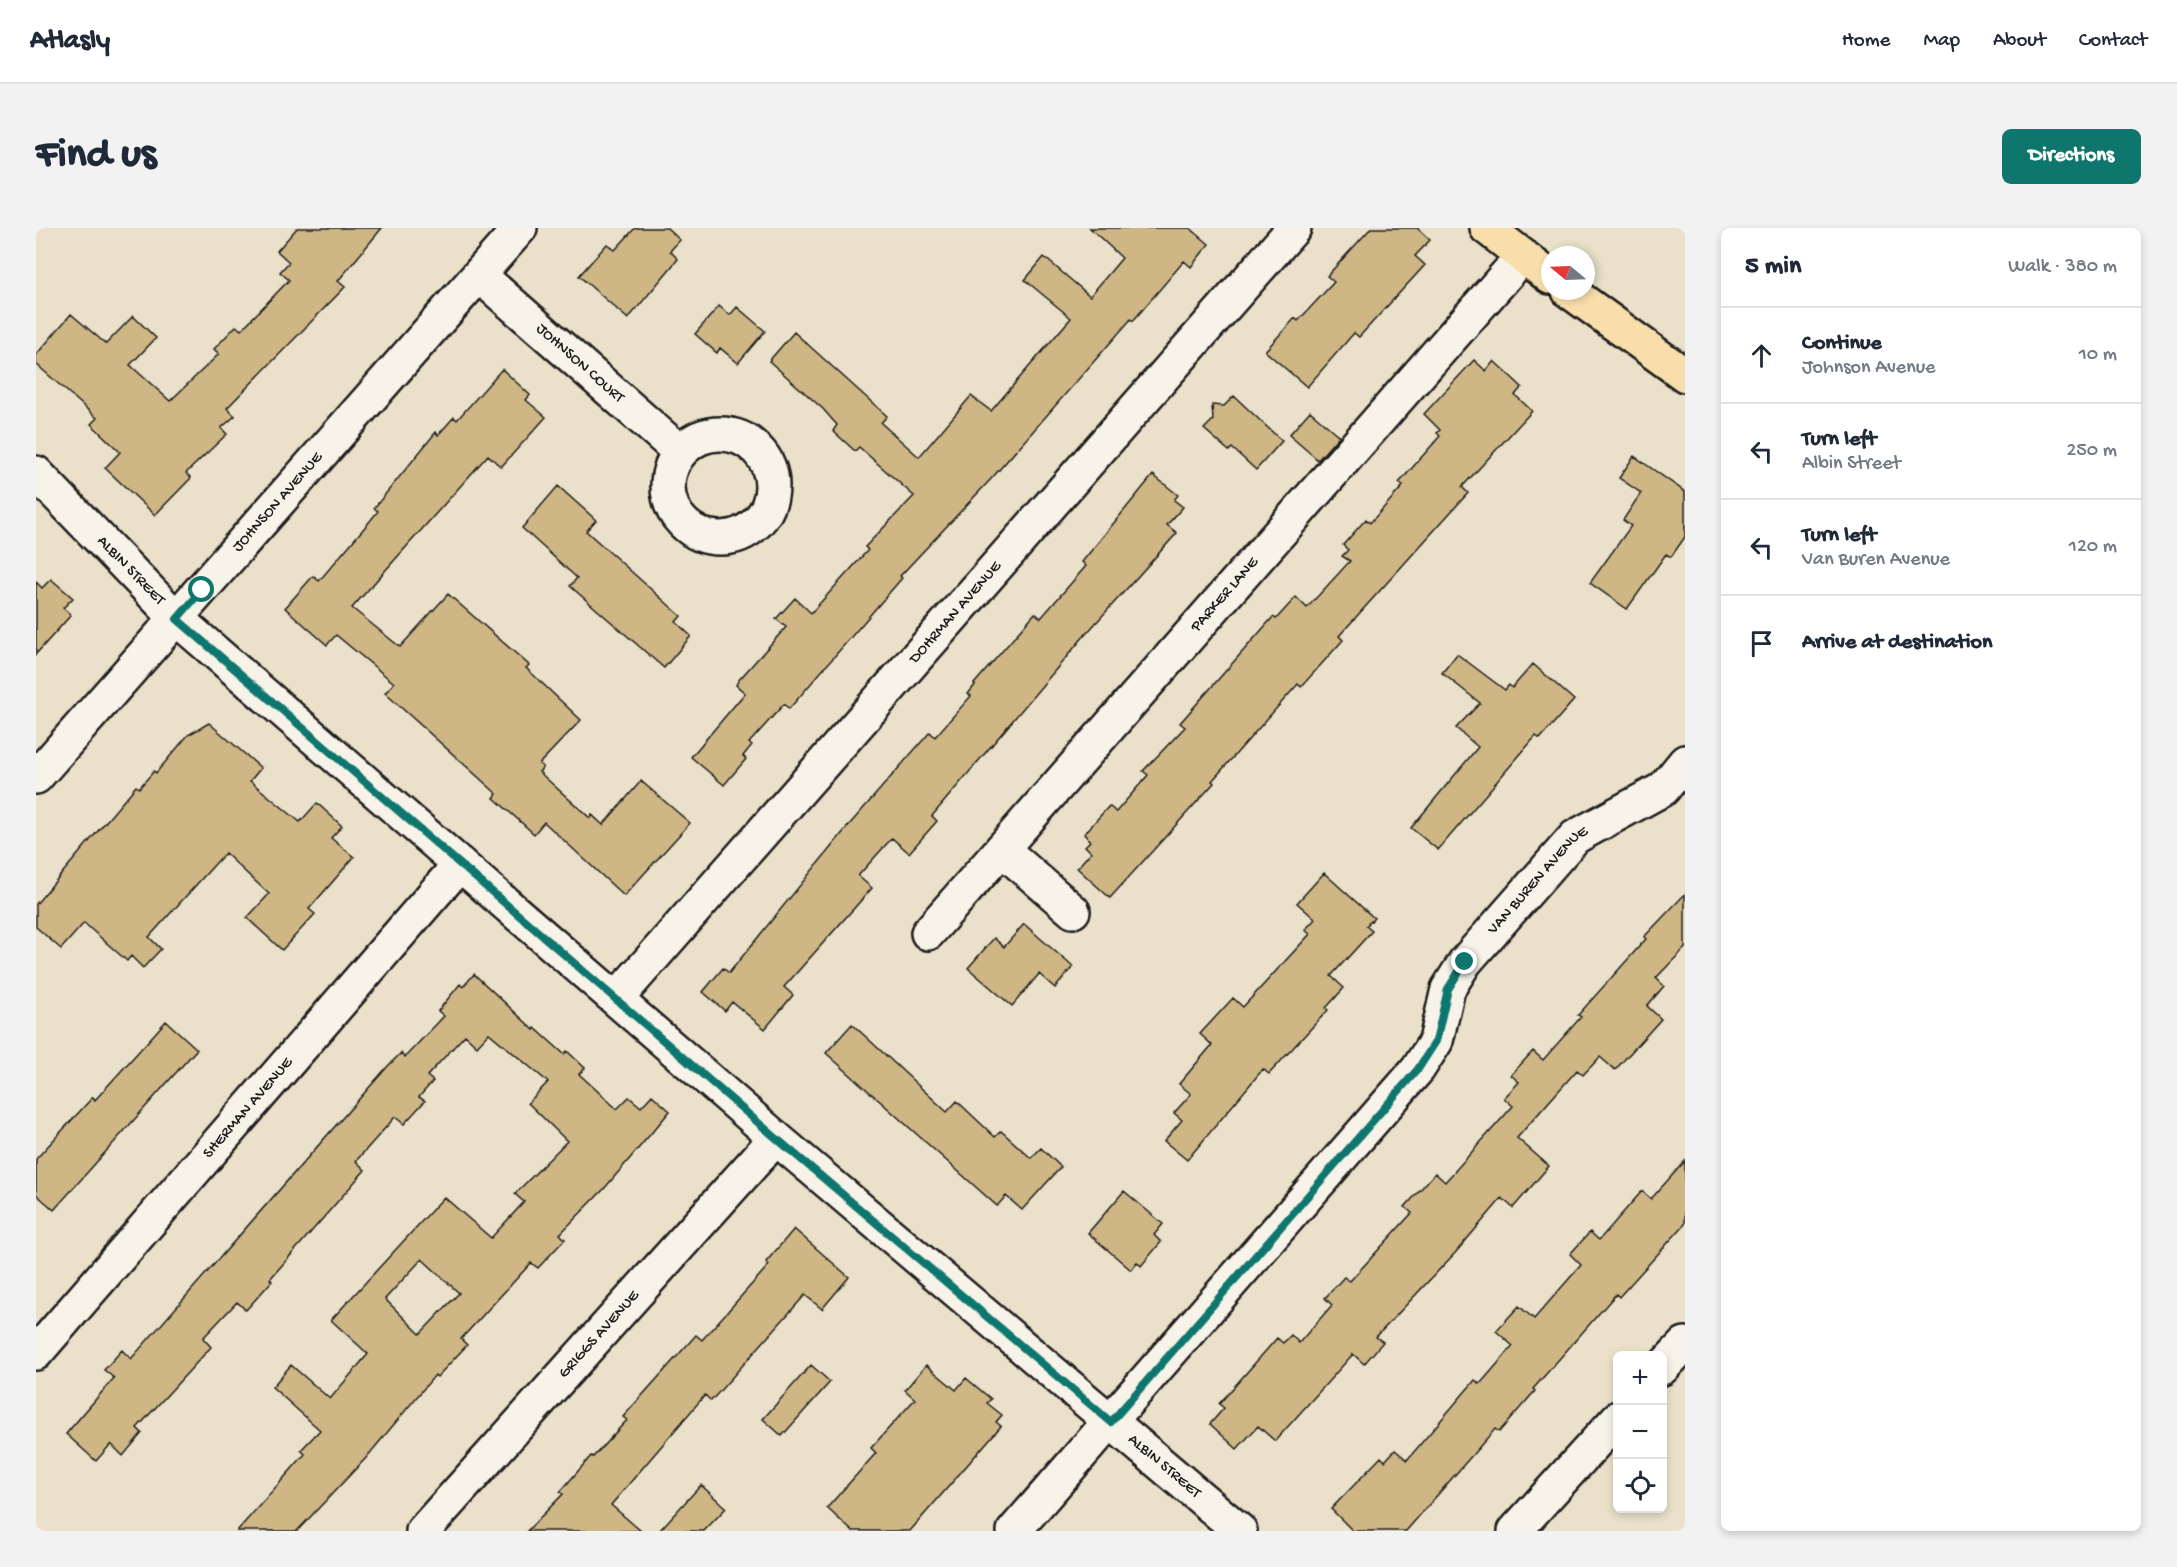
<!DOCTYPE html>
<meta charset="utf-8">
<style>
:root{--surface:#fff;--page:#f2f2f3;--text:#1f2937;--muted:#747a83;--line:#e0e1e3;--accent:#0f766e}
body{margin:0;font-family:"Gochi Hand",sans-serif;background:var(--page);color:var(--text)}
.controls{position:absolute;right:18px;bottom:18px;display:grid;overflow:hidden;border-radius:9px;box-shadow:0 3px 9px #0003}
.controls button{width:54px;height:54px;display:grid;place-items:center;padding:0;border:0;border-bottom:2px solid var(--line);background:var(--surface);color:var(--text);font:30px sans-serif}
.compass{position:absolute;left:1505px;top:18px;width:54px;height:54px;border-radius:50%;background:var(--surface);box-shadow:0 3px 9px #0003;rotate:289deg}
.stop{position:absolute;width:18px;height:18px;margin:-14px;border:4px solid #0f766e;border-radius:50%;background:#fff}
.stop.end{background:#0f766e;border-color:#fff;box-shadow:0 2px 6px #0008}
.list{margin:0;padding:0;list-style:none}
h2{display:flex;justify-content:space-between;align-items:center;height:78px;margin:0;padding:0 24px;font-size:26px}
h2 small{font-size:20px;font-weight:400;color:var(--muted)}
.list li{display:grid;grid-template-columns:39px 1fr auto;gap:18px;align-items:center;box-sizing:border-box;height:96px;padding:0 24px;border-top:2px solid var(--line)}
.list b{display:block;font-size:22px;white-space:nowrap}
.list p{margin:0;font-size:20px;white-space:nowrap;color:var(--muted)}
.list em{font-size:20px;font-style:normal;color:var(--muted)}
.icon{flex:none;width:33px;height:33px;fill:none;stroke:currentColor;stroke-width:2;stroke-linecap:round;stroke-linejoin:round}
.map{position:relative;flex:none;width:1649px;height:1303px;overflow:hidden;border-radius:9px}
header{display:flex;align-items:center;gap:36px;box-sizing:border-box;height:84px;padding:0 30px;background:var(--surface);border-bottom:2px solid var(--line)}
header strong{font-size:28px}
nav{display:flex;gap:33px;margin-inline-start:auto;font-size:21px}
.intro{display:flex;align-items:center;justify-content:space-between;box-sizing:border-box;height:144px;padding:0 36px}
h1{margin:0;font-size:42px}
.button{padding:15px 27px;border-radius:9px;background:var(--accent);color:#fff;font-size:21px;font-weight:700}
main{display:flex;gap:36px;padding:0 36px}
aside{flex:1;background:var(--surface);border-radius:9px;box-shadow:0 3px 9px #0003}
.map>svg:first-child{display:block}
.building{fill:#ceb685;stroke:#1c1c1c;stroke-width:1.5;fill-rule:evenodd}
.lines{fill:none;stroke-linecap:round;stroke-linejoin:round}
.minor-casing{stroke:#1c1c1c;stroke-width:38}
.major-casing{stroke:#1c1c1c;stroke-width:38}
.minor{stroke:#f7f3e8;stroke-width:33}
.major{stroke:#f8deab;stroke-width:33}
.route{stroke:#0f766e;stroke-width:8}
.labels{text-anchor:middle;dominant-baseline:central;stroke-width:4.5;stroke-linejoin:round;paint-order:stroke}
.street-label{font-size:16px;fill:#1c1c1c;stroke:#f7f3e8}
</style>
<header>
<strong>Atlasly</strong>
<nav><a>Home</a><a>Map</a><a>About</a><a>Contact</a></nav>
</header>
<div class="intro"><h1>Find us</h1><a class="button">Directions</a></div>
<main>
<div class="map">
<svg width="1649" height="1303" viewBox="0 0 1649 1303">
<rect width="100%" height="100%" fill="#ebe1ca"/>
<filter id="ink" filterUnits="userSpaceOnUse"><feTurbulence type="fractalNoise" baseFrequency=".0167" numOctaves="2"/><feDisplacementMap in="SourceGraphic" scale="12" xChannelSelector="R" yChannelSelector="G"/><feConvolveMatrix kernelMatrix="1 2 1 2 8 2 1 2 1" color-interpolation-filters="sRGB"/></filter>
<g filter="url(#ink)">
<path class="building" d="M261 0H346L302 53 309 59 191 180 199 188 185 200 191 206 150 245 155 250 119 287 69 240 84 224 55 196 61 190 0 136V127L35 86 70 116 97 88 120 110 94 137 134 173 183 126 178 121 200 98 205 102 253 52 244 44 253 34 241 23Z
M599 0H631L644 12 634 23 642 31 592 91 543 48 571 16 579 22Z
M1054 0H1154L1173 16 1155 39 1148 33 1097 93 1095 91 956 250 864 348 866 350 753 481 748 476 713 515 716 517 707 528 710 531 688 557 655 529 709 465 700 457 702 453 750 399 740 391 759 370 775 385 832 322 829 319 878 268 823 219 819 223 797 203 801 197 787 181 733 133 758 104 851 188 845 195 883 229 935 168 955 183 1035 90 989 52 1008 29 1054 68 1086 30Z
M1335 0H1381L1394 12 1379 28 1389 37 1323 109 1318 105 1271 159 1229 123 1259 90 1262 93 1298 54 1291 48Z
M683 78 694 87 701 79 729 103 702 135 684 120 681 125 659 106Z
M1438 132 1450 143 1458 133 1486 159 1479 167 1496 183 1426 259 1432 265 1303 408 1307 412 1265 459 1262 456 1176 553 1178 555 1074 670 1041 640 1055 624 1049 618 1054 613 1048 606 1073 578 1080 584 1112 547 1107 543 1149 499 1144 495 1237 389 1240 391 1260 369 1271 380 1314 333 1306 328 1312 322 1307 317 1330 291 1334 295 1367 258 1363 255 1404 208 1401 205 1404 202 1388 186Z
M466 141 494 167 490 172 510 189 465 239 452 227 316 380 364 419 412 366 493 437 490 440 545 492 503 536 507 539 503 544 554 590 556 587 567 597 605 553 654 595 588 668 508 594 498 606 458 570 461 566 349 465 358 455 300 407 291 417 249 380 277 348 283 353 334 293 342 283 338 280 400 204 402 207 418 189 421 192Z
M1198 168 1246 213 1220 242 1196 220 1193 223 1168 201 1177 192 1176 177 1188 178Z
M1274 183 1303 208 1282 232 1253 207Z
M1598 228 1649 264V309L1635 329 1630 326 1591 381 1554 355 1595 298 1587 292 1605 265 1583 250Z
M1117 247 1142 267 1138 272 1147 279 1131 297 1141 305 1049 407 896 588 901 593 873 625 856 610 822 648 836 660 748 759 757 767 729 801 696 774 689 783 667 764 687 740 693 745 813 597 894 504 899 509 935 468 932 466 939 457 938 456 999 385 1005 390 1050 338 1046 334Z
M522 258 560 292 550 303 645 388 640 394 655 408 628 440 534 358 541 350 486 300Z
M15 351 37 370 27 380 35 387 0 426V354L6 360Z
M1421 426 1469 462 1473 457 1476 460 1497 436 1538 472 1504 511 1500 508 1402 622 1375 600 1442 519 1420 500 1444 475 1406 445Z
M173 495 225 540 214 553 264 594 281 575 306 598 295 610 318 629 273 681 279 686 246 722 211 690 233 666 189 625 113 709 125 721 107 740 95 728 91 733 48 695 25 721 0 699V676L100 558 103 560 118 543 120 545 152 507Z
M1288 645 1338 690 1330 698 1336 703 1295 748 1308 760 1290 780 1292 782 1233 846 1227 841 1151 932 1128 913 1146 892 1138 885 1155 866 1143 856 1176 817 1164 806 1197 770 1207 779 1274 706 1269 702 1279 691 1261 675Z
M1649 666V720L1620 750 1628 758 1611 778 1625 791 1579 842 1564 829 1547 847 1541 842 1481 910 1513 938 1477 980 1466 970 1420 1024 1340 1109 1347 1114 1328 1136 1317 1126 1239 1213 1222 1198 1201 1221 1174 1196 1188 1180 1183 1176 1241 1110 1247 1115 1255 1107 1263 1115 1296 1077 1289 1070 1308 1049 1314 1053 1376 985 1369 979 1399 945 1409 954 1477 878 1468 870 1483 854 1475 847 1497 823 1507 832 1545 789 1542 787 1610 711 1608 709Z
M988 696 1037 739 1019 760 1003 746 976 778 932 740 958 710 968 719Z
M438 746 498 802 499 800 528 826 531 823 549 840 543 846 581 881 593 869 605 879 616 867 634 883 568 961 524 1006 529 1011 502 1040 495 1035 425 1111 431 1117 401 1149 399 1147 330 1230 261 1303H201L269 1226 265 1222 284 1202 236 1159 255 1137 294 1171 332 1126 295 1092 408 969 455 1010 488 974 479 966 531 913 492 875 512 854 453 805 441 818 429 807 391 848 397 853 383 869 389 873 368 896 359 889 320 933 329 942 234 1051 236 1053 210 1082 201 1074 167 1110 175 1119 101 1200 106 1205 87 1228 75 1216 60 1233 30 1206 78 1150 68 1142 86 1122 95 1131 352 838 365 825 369 829 408 788 402 783 424 756 427 759ZM386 1031 423 1065 384 1106 349 1071Z
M130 793 161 821 18 982 0 966V931L57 869 59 872Z
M816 796 911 884 921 873 959 909 965 903 995 930 1005 920 1025 939 986 982 970 968 961 978 790 825Z
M1649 933V996L1583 1069 1580 1066 1497 1161 1499 1163 1463 1204 1459 1201 1370 1303H1317L1295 1281 1345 1229 1349 1233 1359 1222 1371 1232 1439 1152 1444 1156 1477 1118 1460 1103 1483 1078 1498 1091 1545 1037 1534 1026 1554 1004 1563 1012 1606 963 1615 971Z
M1088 963 1127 996 1118 1007 1125 1014 1105 1038 1101 1034 1095 1042 1052 1005Z
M758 1001 813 1049 786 1081 769 1067 675 1173 669 1167 575 1277 605 1303H491L527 1266 524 1264 555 1228 557 1229 591 1192 587 1189 660 1107 666 1112 733 1037 730 1034Z
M775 1137 794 1154 746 1208 727 1191Z
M890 1137 920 1162 930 1150 955 1171 951 1175 966 1187 960 1194 965 1198 874 1303H816L791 1280 840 1225 835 1220 879 1171 869 1162Z
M665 1257 690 1280 668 1303H623Z"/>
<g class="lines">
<g class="minor-casing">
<g id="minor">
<path id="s1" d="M443 47 644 224"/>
<circle cx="684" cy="258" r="52"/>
<path id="s2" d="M0 245 141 391 740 910 1204 1303"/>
<path id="s3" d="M0 549 484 0"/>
<path d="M966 621 1037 683"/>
<path id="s4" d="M892 705 1486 29"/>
<path id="s5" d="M581 770 1258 0"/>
<path id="s6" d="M0 1125 424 636"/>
<path d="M1626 1140 1649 1116"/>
<path id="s7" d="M387 1303 740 910"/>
<path id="s8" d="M978 1303 1382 841 1400 813 1412 761 1429 734 1539 609 1627 561 1649 534"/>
<path d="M1479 1303 1582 1190"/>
</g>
</g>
<g class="major-casing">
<path id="major" d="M1451 0 1514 49
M1533 63 1649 147"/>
</g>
<use href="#minor" class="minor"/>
<use href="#major" class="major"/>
</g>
</g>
<g class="lines" filter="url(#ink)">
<path class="route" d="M166 362 141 391 740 910 1075 1194 1382 841 1400 813 1412 761 1429 734"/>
</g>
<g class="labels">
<g class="street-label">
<text stroke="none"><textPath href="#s1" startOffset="134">JOHNSON COURT</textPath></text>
<text stroke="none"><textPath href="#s3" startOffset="366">JOHNSON AVENUE</textPath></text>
<text stroke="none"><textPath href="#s2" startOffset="136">ALBIN STREET</textPath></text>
<text stroke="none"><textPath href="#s4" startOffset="450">PARKER LANE</textPath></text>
<text stroke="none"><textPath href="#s5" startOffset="513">DOHRMAN AVENUE</textPath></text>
<text stroke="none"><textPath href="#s8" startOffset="842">VAN BUREN AVENUE</textPath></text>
<text stroke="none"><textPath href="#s6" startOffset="324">SHERMAN AVENUE</textPath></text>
<text stroke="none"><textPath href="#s7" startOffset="264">GRIGGS AVENUE</textPath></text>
<text stroke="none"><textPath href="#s2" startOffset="1504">ALBIN STREET</textPath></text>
</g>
</g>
</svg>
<div class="controls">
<button>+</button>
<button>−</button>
<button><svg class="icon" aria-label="locate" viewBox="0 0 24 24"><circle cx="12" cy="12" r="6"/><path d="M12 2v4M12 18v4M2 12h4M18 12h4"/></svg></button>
</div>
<svg class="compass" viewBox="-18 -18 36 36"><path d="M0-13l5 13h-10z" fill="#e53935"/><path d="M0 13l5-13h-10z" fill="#747a83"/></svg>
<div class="stop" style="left:166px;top:362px"></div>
<div class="stop end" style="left:1429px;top:734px"></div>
</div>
<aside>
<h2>5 min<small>Walk · 380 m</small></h2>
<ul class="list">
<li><svg class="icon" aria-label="ahead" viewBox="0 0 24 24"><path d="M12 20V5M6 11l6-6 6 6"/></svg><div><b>Continue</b><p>Johnson Avenue</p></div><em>10 m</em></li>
<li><svg class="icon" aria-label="left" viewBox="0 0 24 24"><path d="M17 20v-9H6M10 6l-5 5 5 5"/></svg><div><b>Turn left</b><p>Albin Street</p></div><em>250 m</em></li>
<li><svg class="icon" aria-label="left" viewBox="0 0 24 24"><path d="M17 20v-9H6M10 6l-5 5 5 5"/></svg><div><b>Turn left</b><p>Van Buren Avenue</p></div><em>120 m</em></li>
<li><svg class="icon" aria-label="arrive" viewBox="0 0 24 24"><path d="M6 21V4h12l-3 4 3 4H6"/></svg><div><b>Arrive at destination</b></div></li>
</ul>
</aside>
</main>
